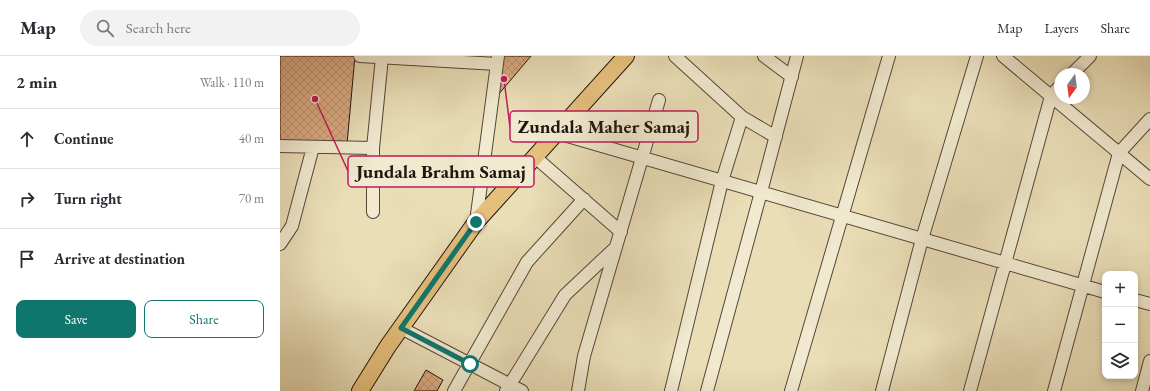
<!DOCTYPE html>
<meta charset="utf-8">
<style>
:root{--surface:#fff;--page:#f2f2f3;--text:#2b2b33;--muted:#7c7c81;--line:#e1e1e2;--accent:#0f766e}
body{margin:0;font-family:"EB Garamond",serif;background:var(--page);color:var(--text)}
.controls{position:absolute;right:12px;bottom:12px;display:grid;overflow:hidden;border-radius:8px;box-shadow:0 2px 6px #0003}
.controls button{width:36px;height:36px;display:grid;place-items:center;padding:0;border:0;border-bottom:1px solid var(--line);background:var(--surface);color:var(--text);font:20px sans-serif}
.compass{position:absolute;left:774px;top:12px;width:36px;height:36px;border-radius:50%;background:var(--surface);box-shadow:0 2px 6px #0003;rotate:194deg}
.stop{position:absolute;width:12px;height:12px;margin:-9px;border:3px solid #0f766e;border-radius:50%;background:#fff}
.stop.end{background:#0f766e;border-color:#fff;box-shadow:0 1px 4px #0008}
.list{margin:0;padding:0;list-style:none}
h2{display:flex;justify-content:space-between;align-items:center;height:52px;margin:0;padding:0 16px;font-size:17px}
h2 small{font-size:13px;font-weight:400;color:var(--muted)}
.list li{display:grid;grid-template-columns:26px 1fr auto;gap:12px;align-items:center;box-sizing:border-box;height:60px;padding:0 16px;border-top:1px solid var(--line)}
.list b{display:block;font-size:15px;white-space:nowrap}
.list em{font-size:13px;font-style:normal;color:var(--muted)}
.actions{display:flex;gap:8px;padding:12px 16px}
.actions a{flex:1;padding:9px 0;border:1px solid var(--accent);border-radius:8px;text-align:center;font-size:14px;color:var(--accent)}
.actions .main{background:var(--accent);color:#fff}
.icon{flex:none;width:22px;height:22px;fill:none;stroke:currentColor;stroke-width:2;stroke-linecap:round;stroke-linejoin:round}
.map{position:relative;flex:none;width:870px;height:335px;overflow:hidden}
header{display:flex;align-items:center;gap:24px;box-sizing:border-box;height:56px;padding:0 20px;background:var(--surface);border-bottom:1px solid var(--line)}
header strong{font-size:19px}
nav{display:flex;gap:22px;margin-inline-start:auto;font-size:14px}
.search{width:280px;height:36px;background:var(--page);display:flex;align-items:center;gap:10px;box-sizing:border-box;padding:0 14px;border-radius:22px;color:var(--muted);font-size:15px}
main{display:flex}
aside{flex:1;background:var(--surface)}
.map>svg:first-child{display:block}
.building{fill:url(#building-cross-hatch);stroke:#21150f}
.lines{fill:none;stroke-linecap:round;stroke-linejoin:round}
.minor-casing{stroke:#534739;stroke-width:14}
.major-casing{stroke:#21150f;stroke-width:18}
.minor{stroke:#f1ead0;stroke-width:12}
.major{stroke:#e5bf7c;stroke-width:16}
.route{stroke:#0f766e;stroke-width:5}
.leader{fill:none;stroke:#c2185b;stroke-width:1.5}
.callout-dot{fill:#c2185b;stroke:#f1ead0;stroke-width:1.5}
.callout{fill:#f1ead0;stroke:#c2185b;stroke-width:1.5}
.callout-label{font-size:19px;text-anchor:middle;font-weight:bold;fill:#21150f}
</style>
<header>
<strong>Map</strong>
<div class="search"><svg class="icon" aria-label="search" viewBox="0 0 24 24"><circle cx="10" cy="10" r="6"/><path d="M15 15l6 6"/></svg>Search here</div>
<nav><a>Map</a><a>Layers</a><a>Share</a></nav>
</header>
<main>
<aside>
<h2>2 min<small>Walk · 110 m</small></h2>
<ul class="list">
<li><svg class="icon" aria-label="ahead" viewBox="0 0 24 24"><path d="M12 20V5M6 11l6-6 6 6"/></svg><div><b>Continue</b></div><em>40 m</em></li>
<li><svg class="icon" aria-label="right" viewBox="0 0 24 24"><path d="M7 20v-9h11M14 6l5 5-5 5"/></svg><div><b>Turn right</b></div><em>70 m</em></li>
<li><svg class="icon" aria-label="arrive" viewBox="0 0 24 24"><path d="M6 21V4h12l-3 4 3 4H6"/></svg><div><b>Arrive at destination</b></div></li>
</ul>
<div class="actions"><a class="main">Save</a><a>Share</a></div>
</aside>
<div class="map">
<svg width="870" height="335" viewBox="0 0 870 335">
<defs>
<pattern id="building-cross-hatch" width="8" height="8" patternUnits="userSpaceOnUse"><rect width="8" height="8" fill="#dbab83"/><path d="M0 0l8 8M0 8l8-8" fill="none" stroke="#bc9270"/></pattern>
</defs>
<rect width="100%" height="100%" fill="#eadeb7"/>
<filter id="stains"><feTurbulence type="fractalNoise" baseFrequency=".005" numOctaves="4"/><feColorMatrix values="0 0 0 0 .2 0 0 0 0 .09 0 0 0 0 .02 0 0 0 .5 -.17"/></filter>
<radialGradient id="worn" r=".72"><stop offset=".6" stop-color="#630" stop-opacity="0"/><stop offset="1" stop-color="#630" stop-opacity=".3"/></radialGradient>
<path class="building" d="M0 0H75L67 88 0 86Z
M223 0H251L212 46Z
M146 314 163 324 157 335H134Z"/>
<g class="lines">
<g class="minor-casing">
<path id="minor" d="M80 0 217 8
M395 0 462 61 496 81
M484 0 512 21
M723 0 870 123
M792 18 810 0
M277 77 825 236
M0 90 93 92
M255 101 341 176
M93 156V92L102 1
M196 166 218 0
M0 188 12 170 33 91
M855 244 870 248
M121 272 242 335
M174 335 247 206 304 143
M226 335 285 239 335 192
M298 335 304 300 379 44
M391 335 442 125 462 61
M427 335 481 136 517 0
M511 335 609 0
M602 335 642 183 697 0
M690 335 771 40 780 30
M774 335 839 97 870 63
M862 335 870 305"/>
</g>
<g class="major-casing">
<path id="major" d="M80 335 108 290 196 166 346 0"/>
</g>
<use href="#minor" class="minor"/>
<use href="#major" class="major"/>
</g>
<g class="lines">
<path class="route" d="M190 308 121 272 196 166"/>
</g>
<path class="leader" d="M224 23L230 71M35 43L68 115"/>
<g class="callout-dot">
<circle cx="224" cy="23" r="4"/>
<circle cx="35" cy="43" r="4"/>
</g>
<g class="callout">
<rect x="230" y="55" width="188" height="31" rx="4"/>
<rect x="68" y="100" width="186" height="31" rx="4"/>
</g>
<g class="callout-label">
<text x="324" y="77">Zundala Maher Samaj</text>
<text x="161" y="122">Jundala Brahm Samaj</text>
</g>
<rect width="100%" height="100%" filter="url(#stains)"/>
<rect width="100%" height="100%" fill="url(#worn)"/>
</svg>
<div class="controls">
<button>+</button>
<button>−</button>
<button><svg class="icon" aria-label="layers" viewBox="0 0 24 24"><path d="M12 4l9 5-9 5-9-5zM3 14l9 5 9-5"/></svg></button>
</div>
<svg class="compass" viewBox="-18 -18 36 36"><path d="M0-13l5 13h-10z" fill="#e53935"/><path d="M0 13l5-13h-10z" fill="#7c7c81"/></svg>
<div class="stop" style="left:190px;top:308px"></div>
<div class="stop end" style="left:196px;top:166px"></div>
</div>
</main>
